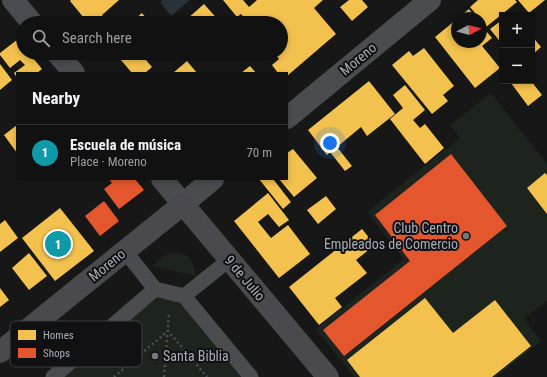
<!DOCTYPE html>
<meta charset="utf-8">
<style>
:root{--surface:#111;--page:#1a1a1a;--text:#f1f3f6;--muted:#9c9d9f;--line:#303131;--accent:#757880}
body{margin:0;font-family:"Roboto Condensed",sans-serif;background:var(--page);color:var(--text)}
.controls{position:absolute;right:12px;top:12px;display:grid;overflow:hidden;border-radius:0px;box-shadow:0 2px 6px #0003}
.controls button{width:36px;height:36px;display:grid;place-items:center;padding:0;border:0;border-bottom:1px solid var(--line);background:var(--surface);color:var(--text);font:20px sans-serif}
.compass{position:absolute;left:451px;top:12px;width:36px;height:36px;border-radius:50%;background:var(--surface);box-shadow:0 2px 6px #0003;rotate:83deg}
.you{position:absolute;left:330px;top:143px;width:14px;height:14px;margin:-10px;border:3px solid #fff;border-radius:50%;background:#1a73e8;box-shadow:0 0 0 6px #1a73e833}
.badge{display:grid;place-items:center;width:26px;height:26px;border-radius:50%;background:var(--accent);color:#fff;font-size:13px;font-weight:700}
.pin{position:absolute;translate:-50% -50%;border:2px solid #fff;box-shadow:0 1px 4px #0006}
.list{margin:0;padding:0;list-style:none}
h2{display:flex;justify-content:space-between;align-items:center;height:52px;margin:0;padding:0 16px;font-size:17px}
h2 small{font-size:13px;font-weight:400;color:var(--muted)}
.list li{display:grid;grid-template-columns:26px 1fr auto;gap:12px;align-items:center;box-sizing:border-box;height:56px;padding:0 16px;border-top:1px solid var(--line)}
.list b{display:block;font-size:15px;white-space:nowrap}
.list p{margin:0;font-size:13px;white-space:nowrap;color:var(--muted)}
.list em{font-size:13px;font-style:normal;color:var(--muted)}
.icon{flex:none;width:22px;height:22px;fill:none;stroke:currentColor;stroke-width:2;stroke-linecap:round;stroke-linejoin:round}
.map{position:relative;flex:none;width:547px;height:377px;overflow:hidden}
.search{position:absolute;background:var(--surface);box-shadow:0 2px 6px #0003;left:16px;top:16px;width:272px;height:44px;display:flex;align-items:center;gap:10px;box-sizing:border-box;padding:0 14px;border-radius:22px;color:var(--muted);font-size:15px}
.panel{position:absolute;background:var(--surface);box-shadow:0 2px 6px #0003;left:16px;top:72px;width:272px;height:108px;border-radius:0px}
.map>svg:first-child{display:block}
.green{fill:#1d241e}
.water{fill:#2a3239}
.homes{fill:#f2c14e}
.shops{fill:#e4572e}
.lines{fill:none;stroke-linecap:round;stroke-linejoin:round}
.path{stroke:#4d4e52;stroke-width:2.5;stroke-dasharray:2 3;stroke-linecap:butt}
.service{stroke:#4b4c50;stroke-width:15}
.minor{stroke:#4b4c50;stroke-width:22}
.secondary{stroke:#4a4a4e;stroke-width:22}
.poi-dot{fill:#757880;stroke:#111113;stroke-width:1.5}
.labels{text-anchor:middle;dominant-baseline:central;stroke-width:4;stroke-linejoin:round;paint-order:stroke}
.street-label{font-size:14px;fill:#a8adb8;stroke:#111113}
.poi-label{font-size:14px;fill:#a8adb8;stroke:#111113;text-anchor:end}
.key{fill:#111113;stroke:#3e4045;stroke-width:1}
.key-label{font-size:11px;fill:#a8adb8}
</style>
<div class="map">
<svg width="547" height="377" viewBox="0 0 547 377">
<rect width="100%" height="100%" fill="#171717"/>
<path class="green" d="M491 93 547 164V301L524 319 541 341 496 377H354L316 329 404 259 367 212 460 138 450 125Z
M176 252C190 255 194 262 196 276L153 266C161 258 165 253 176 252Z
M155 289 184 296 251 377H53Z"/>
<path class="water" d="M163 0H190L171 16 160 2Z"/>
<path class="homes" d="M71 0H119L102 15 108 23H88L70 1Z
M223 0H243L249 7 257 0H323L314 8 336 34 287 76V73H278L272 65 279 59 274 53H281V23H249L241 14 237 17Z
M349 0H362L368 7 352 21 340 7Z
M478 0H515L517 2 486 27 481 18H479L470 7Z
M518 0H545L529 13Z
M204 4 221 23H190L187 19Z
M469 9 476 18H458Z
M142 13 150 23H130Z
M457 19V42H481V25L492 38 482 46 500 68 475 88 435 37Z
M502 20V44L490 29Z
M532 36 541 47 532 55Z
M18 39 23 45V53H29L42 69 37 73H17V78L14 73 25 65 20 60 10 68 0 55V53Z
M424 48 454 86 443 95 448 101 432 114 392 65 409 51 413 56Z
M115 53H140L152 67 145 73H132Z
M187 61 197 73H173Z
M0 64 12 80 0 90Z
M250 66 256 73H241Z
M369 81 395 114 367 136 361 127 337 147 352 166 345 171 330 152 327 155 308 130Z
M513 81H531L542 95 528 106 511 83Z
M405 85 425 110 413 120 420 128 425 124 444 148 425 164 390 119 403 108 393 95Z
M17 125V153L4 135Z
M293 149 317 178 294 197 279 179H287V153Z
M545 173 547 175V214L527 188Z
M259 179H273L291 202 283 209Z
M268 193 289 220 279 227 268 214 258 222 271 238 288 225 310 254 279 278 234 221Z
M326 196 336 209 318 224 307 210Z
M60 208 94 251 55 281 22 238Z
M5 220 18 238 0 252V224Z
M362 229 375 245 356 260 367 273 335 298 342 307 319 325 289 287Z
M29 253 47 276 29 290 12 268Z
M0 288 9 300 0 307Z
M425 298 453 333 495 300 531 346 492 377H360L347 360Z"/>
<path class="shops" d="M451 154 507 226 344 356 323 330 410 261 375 215Z
M109 179H135L144 190 119 209 104 189 112 183Z
M104 201 119 221 100 236 85 216Z"/>
<g class="lines">
<path class="path" d="M114 377 168 331 207 377
M164 377 169 314"/>
<path class="service" d="M125 251 155 289 184 296 251 377
M184 296 229 260
M53 377 155 289"/>
<path class="minor" d="M13 0 32 23
M57 53 74 73
M287 118 430 0
M162 179 183 204 213 179"/>
<path class="secondary" d="M0 352 183 204 328 377"/>
</g>
<g class="poi-dot">
<circle cx="466" cy="236" r="4"/>
<circle cx="155" cy="356" r="4"/>
</g>
<g class="labels">
<g class="street-label">
<text transform="translate(358 59) rotate(-40)">Moreno</text>
<text transform="translate(107 265) rotate(-39)">Moreno</text>
<text transform="translate(245 278) rotate(50)">9 de Julio</text>
</g>
<g class="poi-label">
<text x="458" y="228">Club Centro<tspan x="458" dy="16">Empleados de Comercio</tspan></text>
<text x="163" y="356" text-anchor="start">Santa Biblia</text>
</g>
</g>
<rect x="10" y="321" width="132" height="46" rx="6" class="key"/>
<rect x="18" y="330" width="18" height="10" fill="#f2c14e"/>
<rect x="18" y="348" width="18" height="10" fill="#e4572e"/>
<g class="key-label">
<text x="43" y="339">Homes</text>
<text x="43" y="357">Shops</text>
</g>
</svg>
<div class="controls">
<button>+</button>
<button>−</button>
</div>
<svg class="compass" viewBox="-18 -18 36 36"><path d="M0-13l5 13h-10z" fill="#e53935"/><path d="M0 13l5-13h-10z" fill="#9c9d9f"/></svg>
<div class="you"></div>
<div class="pin badge" style="left:58px;top:244px;background:#0f9aa8">1</div>
<div class="search"><svg class="icon" aria-label="search" viewBox="0 0 24 24"><circle cx="10" cy="10" r="6"/><path d="M15 15l6 6"/></svg>Search here</div>
<section class="panel">
<h2>Nearby<small></small></h2>
<ul class="list">
<li><span class="badge" style="background:#0f9aa8">1</span><div><b>Escuela de música</b><p>Place · Moreno</p></div><em>70 m</em></li>
</ul>
</section>
</div>
